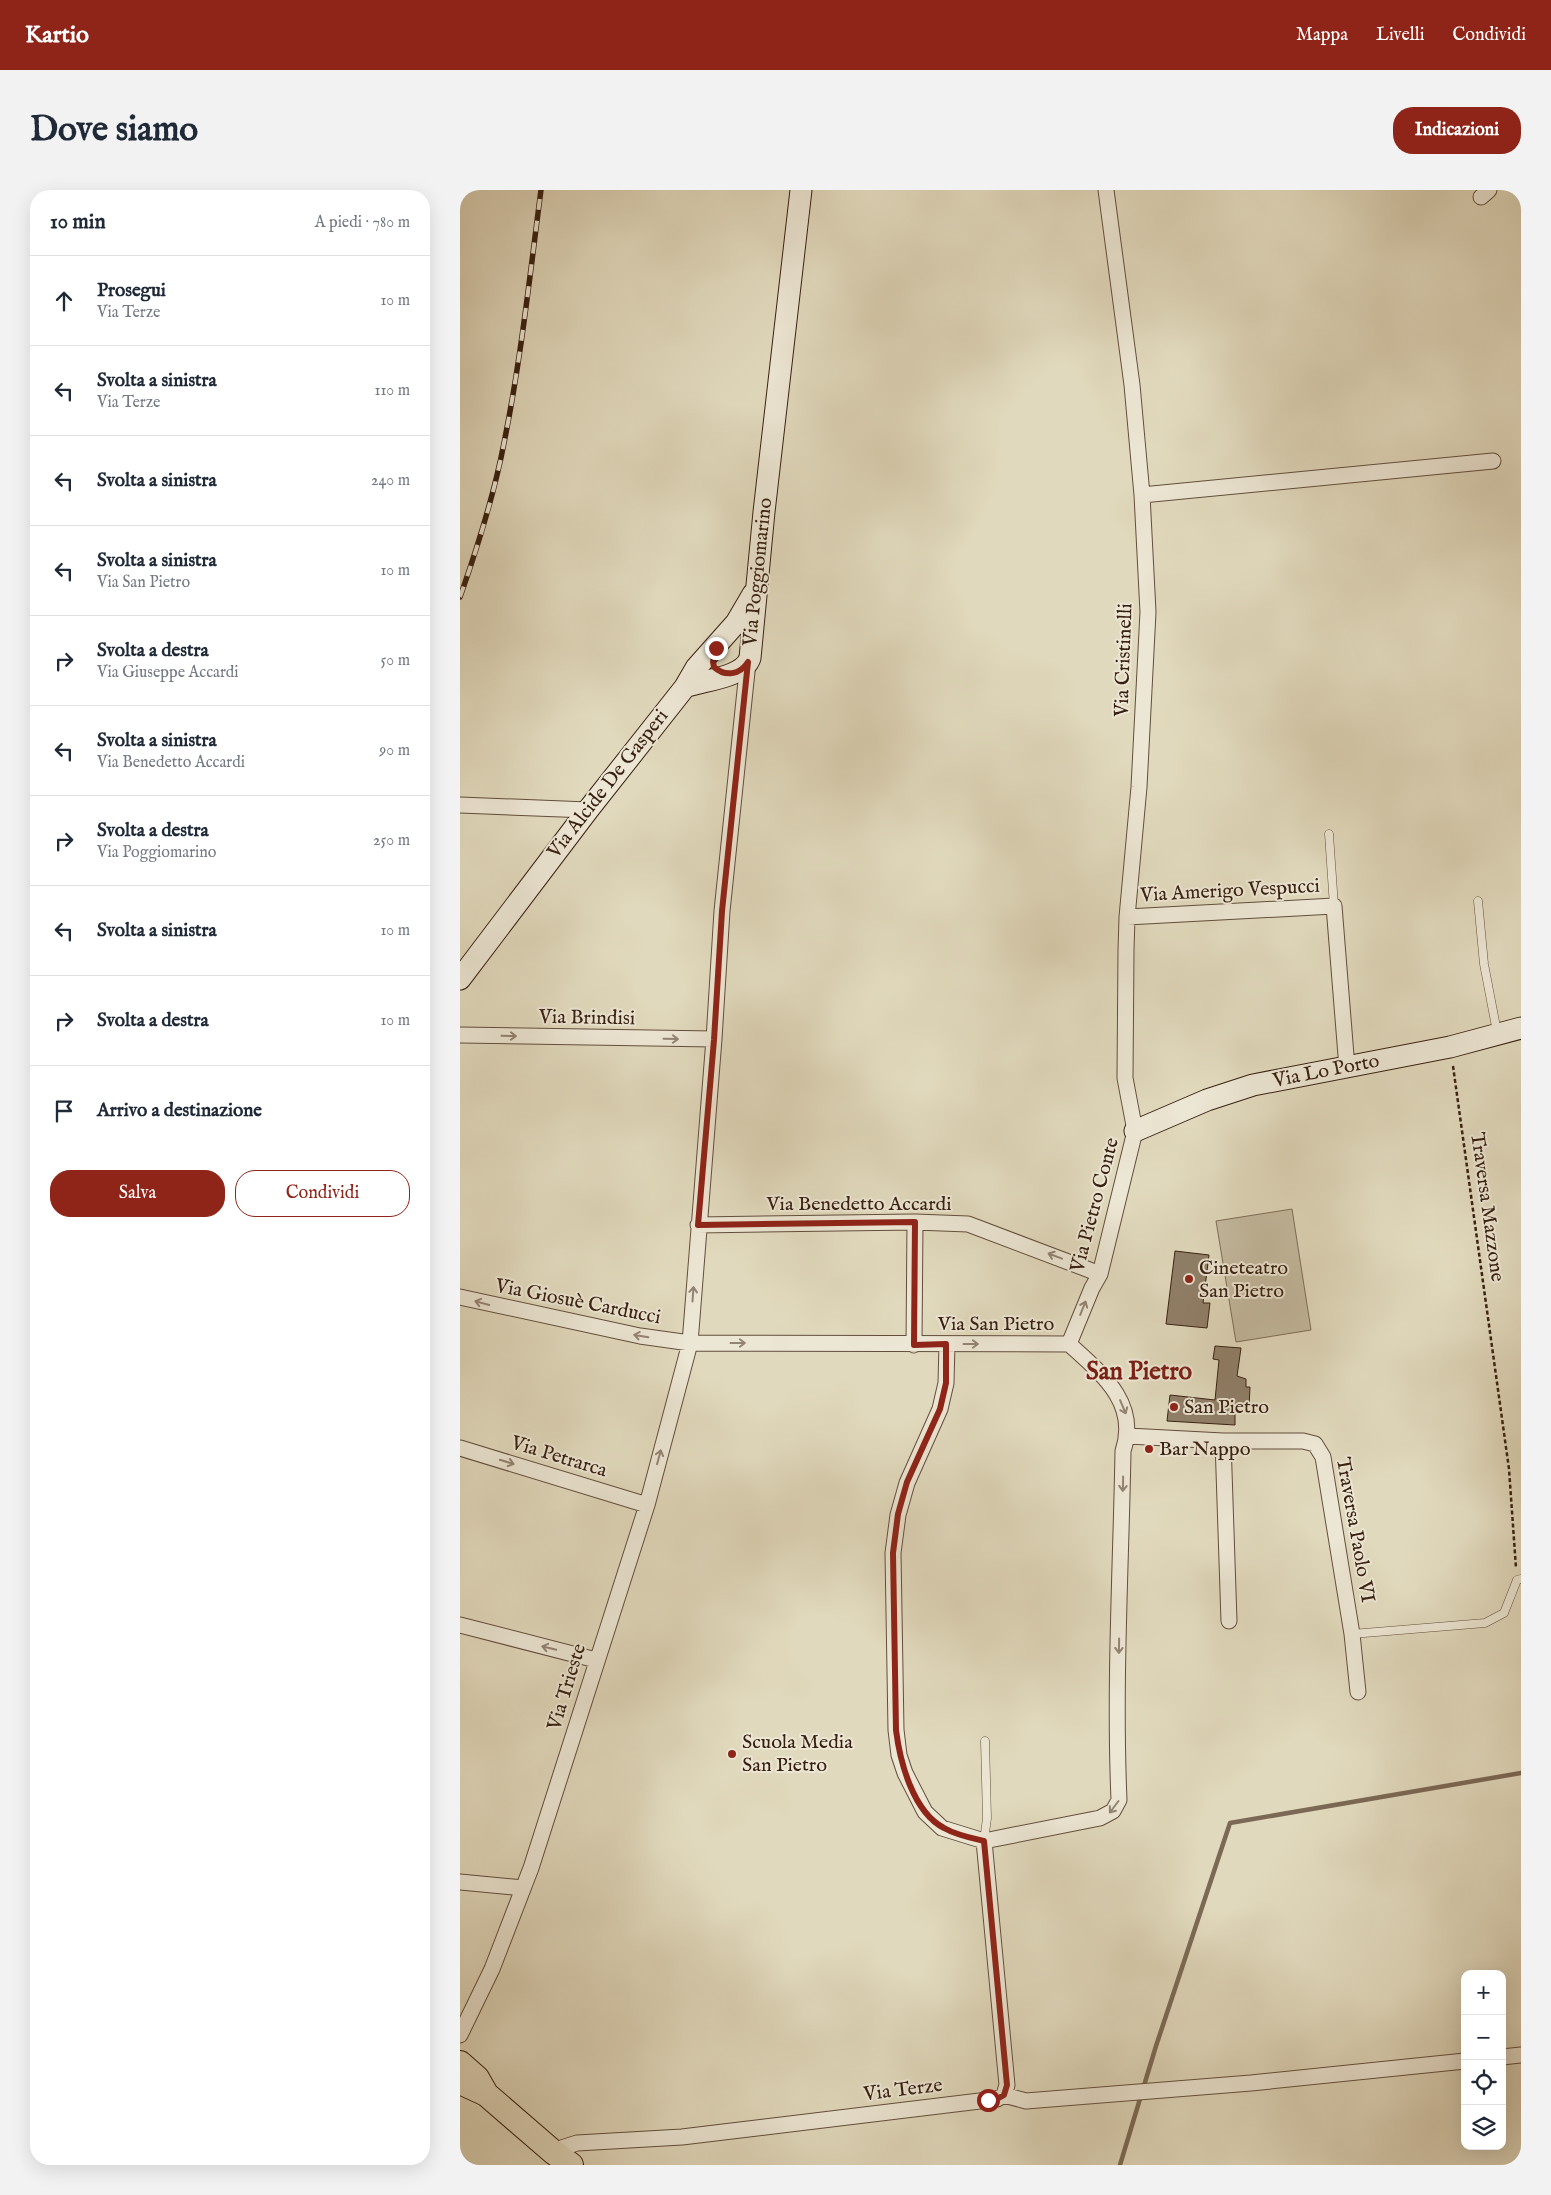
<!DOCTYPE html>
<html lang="it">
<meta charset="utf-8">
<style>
:root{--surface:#fff;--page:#f2f2f3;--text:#1f2937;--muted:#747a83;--line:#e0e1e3;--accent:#8f2418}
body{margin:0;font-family:"IM FELL English",serif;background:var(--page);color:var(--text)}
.controls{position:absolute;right:15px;bottom:15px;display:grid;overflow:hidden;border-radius:10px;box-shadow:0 5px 20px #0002}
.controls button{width:45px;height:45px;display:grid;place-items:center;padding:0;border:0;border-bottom:1px solid var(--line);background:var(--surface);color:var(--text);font:25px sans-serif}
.stop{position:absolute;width:15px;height:15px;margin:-11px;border:4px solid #8f2418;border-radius:50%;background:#fff}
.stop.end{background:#8f2418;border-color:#fff;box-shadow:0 1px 5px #0008}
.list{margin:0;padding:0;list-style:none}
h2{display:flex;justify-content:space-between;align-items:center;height:65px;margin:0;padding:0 20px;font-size:21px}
h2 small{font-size:16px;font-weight:400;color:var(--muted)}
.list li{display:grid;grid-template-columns:32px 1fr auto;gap:15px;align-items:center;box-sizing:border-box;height:90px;padding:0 20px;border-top:1px solid var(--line)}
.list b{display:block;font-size:19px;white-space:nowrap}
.list p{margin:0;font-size:16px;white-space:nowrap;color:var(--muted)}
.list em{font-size:16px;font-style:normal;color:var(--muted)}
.actions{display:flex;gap:10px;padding:15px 20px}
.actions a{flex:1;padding:11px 0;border:1px solid var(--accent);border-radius:20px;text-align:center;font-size:18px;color:var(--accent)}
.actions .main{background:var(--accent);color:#fff}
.icon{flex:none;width:28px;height:28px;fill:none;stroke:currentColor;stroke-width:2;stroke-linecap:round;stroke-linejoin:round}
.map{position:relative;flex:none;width:1061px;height:1975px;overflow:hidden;border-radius:20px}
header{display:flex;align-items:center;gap:30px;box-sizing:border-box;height:70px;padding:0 25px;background:var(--accent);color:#fff}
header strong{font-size:24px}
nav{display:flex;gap:28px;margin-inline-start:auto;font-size:18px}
.intro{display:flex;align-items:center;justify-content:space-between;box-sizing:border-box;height:120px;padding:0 30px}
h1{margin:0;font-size:35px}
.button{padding:12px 22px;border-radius:20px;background:var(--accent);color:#fff;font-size:18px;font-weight:700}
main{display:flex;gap:30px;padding:0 30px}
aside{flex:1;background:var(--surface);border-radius:20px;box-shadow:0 5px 20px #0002}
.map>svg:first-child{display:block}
.green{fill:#c4baa0;stroke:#7e6d58}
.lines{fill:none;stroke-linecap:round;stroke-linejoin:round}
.stream{stroke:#7b6955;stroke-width:4.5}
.building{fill:#90806a;stroke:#382011}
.lane-casing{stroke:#624e3c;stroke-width:9}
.street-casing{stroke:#624e3c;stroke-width:17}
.secondary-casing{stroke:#382011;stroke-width:23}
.primary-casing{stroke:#382011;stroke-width:26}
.path{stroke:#382011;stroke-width:2.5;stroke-dasharray:4 2.5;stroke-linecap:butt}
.lane{stroke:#ece6d4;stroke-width:8}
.street{stroke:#ece6d4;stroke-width:15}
.secondary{stroke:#ece6d4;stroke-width:21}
.primary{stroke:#e1d9bd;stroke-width:24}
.rail-casing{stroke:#382011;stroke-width:5.5}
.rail{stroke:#ece6d4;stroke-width:4;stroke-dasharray:11;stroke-linecap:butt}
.oneway{stroke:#928372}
.route{stroke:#8f2418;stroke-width:6}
.poi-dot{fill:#8f2418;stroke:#ece6d4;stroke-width:2}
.labels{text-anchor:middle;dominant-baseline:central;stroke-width:4;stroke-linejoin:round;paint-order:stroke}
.street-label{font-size:20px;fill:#382011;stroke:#ece6d4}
.poi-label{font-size:20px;fill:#382011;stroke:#ece6d4;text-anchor:start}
.district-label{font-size:25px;font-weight:bold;fill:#7a1f14;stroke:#ece6d4}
</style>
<header>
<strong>Kartio</strong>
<nav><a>Mappa</a><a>Livelli</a><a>Condividi</a></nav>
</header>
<div class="intro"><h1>Dove siamo</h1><a class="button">Indicazioni</a></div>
<main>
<aside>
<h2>10 min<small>A piedi · 780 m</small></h2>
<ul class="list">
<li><svg class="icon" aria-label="ahead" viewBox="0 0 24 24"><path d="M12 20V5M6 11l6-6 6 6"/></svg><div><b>Prosegui</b><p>Via Terze</p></div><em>10 m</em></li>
<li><svg class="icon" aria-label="left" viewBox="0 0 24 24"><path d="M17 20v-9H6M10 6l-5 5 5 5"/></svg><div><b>Svolta a sinistra</b><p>Via Terze</p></div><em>110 m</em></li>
<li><svg class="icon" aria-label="left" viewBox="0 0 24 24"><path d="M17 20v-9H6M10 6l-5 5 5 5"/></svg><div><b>Svolta a sinistra</b></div><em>240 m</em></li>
<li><svg class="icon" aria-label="left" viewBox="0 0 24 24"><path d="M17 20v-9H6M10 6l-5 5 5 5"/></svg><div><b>Svolta a sinistra</b><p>Via San Pietro</p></div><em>10 m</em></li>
<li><svg class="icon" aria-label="right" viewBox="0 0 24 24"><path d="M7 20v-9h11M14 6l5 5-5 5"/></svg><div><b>Svolta a destra</b><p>Via Giuseppe Accardi</p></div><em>50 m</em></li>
<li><svg class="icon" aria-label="left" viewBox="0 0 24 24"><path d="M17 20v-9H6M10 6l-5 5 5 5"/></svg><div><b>Svolta a sinistra</b><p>Via Benedetto Accardi</p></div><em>90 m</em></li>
<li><svg class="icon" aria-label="right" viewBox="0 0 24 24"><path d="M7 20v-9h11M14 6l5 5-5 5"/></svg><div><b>Svolta a destra</b><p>Via Poggiomarino</p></div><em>250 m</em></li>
<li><svg class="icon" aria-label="left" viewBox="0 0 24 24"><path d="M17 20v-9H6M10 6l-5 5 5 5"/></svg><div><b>Svolta a sinistra</b></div><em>10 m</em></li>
<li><svg class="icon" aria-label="right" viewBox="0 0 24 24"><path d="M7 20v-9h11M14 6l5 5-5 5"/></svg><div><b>Svolta a destra</b></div><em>10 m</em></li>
<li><svg class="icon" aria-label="arrive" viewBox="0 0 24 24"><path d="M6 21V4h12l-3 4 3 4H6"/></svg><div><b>Arrivo a destinazione</b></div></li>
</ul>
<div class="actions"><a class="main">Salva</a><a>Condividi</a></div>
</aside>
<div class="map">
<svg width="1061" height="1975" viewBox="0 0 1061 1975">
<rect width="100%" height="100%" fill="#e1d9bd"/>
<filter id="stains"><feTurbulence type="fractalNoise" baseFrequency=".004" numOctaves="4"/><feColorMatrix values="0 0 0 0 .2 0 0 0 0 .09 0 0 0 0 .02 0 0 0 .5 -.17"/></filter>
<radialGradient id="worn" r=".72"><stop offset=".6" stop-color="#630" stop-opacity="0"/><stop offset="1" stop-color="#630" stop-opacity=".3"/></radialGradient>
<path class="green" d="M832 1019 851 1140 776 1152 756 1031Z"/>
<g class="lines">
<path class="stream" d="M660 1975 696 1856 770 1633 1061 1583"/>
</g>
<path class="building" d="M715 1061 749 1065 743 1113H750L747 1138 706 1134Z
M755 1156 781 1158 777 1186 786 1189V1197H790L789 1217 775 1216V1235L707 1231 710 1205 755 1210 759 1170 753 1169Z"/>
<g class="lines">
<g class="lane-casing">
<path id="lane" d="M869 644 874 716
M1018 711 1024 774 1037 842
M892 1444 1025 1433 1044 1423 1057 1390 1061 1389
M524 1651 527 1628 525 1551"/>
</g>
<g class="street-casing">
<path id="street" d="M1021 7 1029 0
M682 305 1033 271
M0 615 128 620
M667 727 874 716 887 878
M0 845 254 849
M238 1035 455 1032 508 1034 640 1084
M0 1107 180 1146 230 1153 609 1154C642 1184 679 1213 663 1261 661 1377 654 1494 659 1610L653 1621 640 1628 524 1651 482 1638 465 1622 445 1583 439 1565 436 1540 433 1363 438 1325 447 1293 480 1219 486 1193 487 1154
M609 1154 632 1098 640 1084 675 941 665 888 666 760 667 727 679 597 688 422 682 305 672 195 646 0
M454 1155 455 1032
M668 1246 763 1251H843L855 1254 863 1267 892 1444 898 1502
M763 1251 769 1431
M0 1258 187 1315
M0 1435 136 1470
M0 1692 63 1698
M0 1845 32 1779 71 1678 187 1315 230 1153 254 849 262 721 288 472
M1042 1867 1061 1865
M544 1905 566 1911 791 1893 1005 1871
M92 1961 117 1953 222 1947 528 1910 537 1909 544 1905 547 1895 524 1651"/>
</g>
<g class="secondary-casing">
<path id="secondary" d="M225 497C244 490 283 488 290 468L304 322 341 0
M0 789 128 620 225 497 236 478 276 433 293 404
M675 941 747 910 793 895 990 857 1061 838"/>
</g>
<g class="primary-casing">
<path id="primary" d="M0 1873 17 1888 25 1902
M0 1892 26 1904 92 1961 111 1975"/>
</g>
<path class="path" d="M993 876 1049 1279 1056 1378"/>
<use href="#lane" class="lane"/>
<use href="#street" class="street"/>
<use href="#secondary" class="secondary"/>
<use href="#primary" class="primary"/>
<g class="rail-casing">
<path id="rail" d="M0 407C18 356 34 305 44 253 61 169 70 84 81 0"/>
</g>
<use href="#rail" class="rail"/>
</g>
<defs><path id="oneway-shaft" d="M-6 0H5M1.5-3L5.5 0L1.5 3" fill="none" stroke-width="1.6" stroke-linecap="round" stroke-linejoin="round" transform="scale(1.25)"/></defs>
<g class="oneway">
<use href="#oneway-shaft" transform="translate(49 846) rotate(1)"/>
<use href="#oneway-shaft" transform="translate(211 849) rotate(1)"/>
<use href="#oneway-shaft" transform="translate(595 1066) rotate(-159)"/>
<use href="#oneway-shaft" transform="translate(233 1104) rotate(-86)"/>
<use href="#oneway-shaft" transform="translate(22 1113) rotate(-165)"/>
<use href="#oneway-shaft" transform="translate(623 1118) rotate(-68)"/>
<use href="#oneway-shaft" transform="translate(181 1146) rotate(-170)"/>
<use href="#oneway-shaft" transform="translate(278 1153)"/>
<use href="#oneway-shaft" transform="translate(511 1154)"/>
<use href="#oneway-shaft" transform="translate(663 1217) rotate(67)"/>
<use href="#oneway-shaft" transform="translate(199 1267) rotate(-75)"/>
<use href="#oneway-shaft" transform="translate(47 1272) rotate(17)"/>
<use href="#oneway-shaft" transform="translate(663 1294) rotate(91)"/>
<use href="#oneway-shaft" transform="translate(659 1456) rotate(91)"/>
<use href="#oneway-shaft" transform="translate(89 1458) rotate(-166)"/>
<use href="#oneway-shaft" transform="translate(654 1617) rotate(127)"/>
</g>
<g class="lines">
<path class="route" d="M256 458 253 472 254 477C265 487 280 485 288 472L262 721 254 850 238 1035 455 1032 454 1155 486 1154V1193L480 1219 447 1292 438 1324 433 1363 436 1540C440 1572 453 1622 484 1638 496 1645 511 1648 524 1651L547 1895 544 1905 537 1909 528 1910"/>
</g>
<g class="poi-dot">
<circle cx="729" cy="1089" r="5"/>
<circle cx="714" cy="1217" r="5"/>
<circle cx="689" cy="1259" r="5"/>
<circle cx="272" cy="1564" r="5"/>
</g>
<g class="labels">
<g class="street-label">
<text transform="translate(298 382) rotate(-84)">Via Poggiomarino</text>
<text transform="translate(664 470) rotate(-88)">Via Cristinelli</text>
<text transform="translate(148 594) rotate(-52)">Via Alcide De Gasperi</text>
<text transform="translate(770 701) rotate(-3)">Via Amerigo Vespucci</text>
<text transform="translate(127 828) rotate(1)">Via Brindisi</text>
<text transform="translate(866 881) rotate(-11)">Via Lo Porto</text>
<text x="399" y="1014">Via Benedetto Accardi</text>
<text transform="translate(635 1015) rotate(-75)">Via Pietro Conte</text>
<text transform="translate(1027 1017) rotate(82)">Traversa Mazzone</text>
<text transform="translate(118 1112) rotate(11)">Via Giosuè Carducci</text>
<text x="536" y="1134">Via San Pietro</text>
<text transform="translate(99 1267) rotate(17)">Via Petrarca</text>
<text transform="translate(895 1340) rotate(80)">Traversa Paolo VI</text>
<text transform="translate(107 1497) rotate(-73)">Via Trieste</text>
<text transform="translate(443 1900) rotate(-7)">Via Terze</text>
</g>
<g class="poi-label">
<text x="739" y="1078">Cineteatro<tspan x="739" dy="23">San Pietro</tspan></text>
<text x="724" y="1217">San Pietro</text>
<text x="699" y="1259">Bar Nappo</text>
<text x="282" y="1552">Scuola Media<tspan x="282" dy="23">San Pietro</tspan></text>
</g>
<g class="district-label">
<text x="679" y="1182">San Pietro</text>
</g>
</g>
<rect width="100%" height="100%" filter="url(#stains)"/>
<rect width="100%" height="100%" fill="url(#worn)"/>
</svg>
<div class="controls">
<button>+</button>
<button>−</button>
<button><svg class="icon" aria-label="locate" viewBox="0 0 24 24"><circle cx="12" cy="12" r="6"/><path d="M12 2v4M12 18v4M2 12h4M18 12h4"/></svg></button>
<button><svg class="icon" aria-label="layers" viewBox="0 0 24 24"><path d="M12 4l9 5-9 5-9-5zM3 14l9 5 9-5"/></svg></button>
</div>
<div class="stop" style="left:528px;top:1910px"></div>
<div class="stop end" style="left:256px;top:458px"></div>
</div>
</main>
